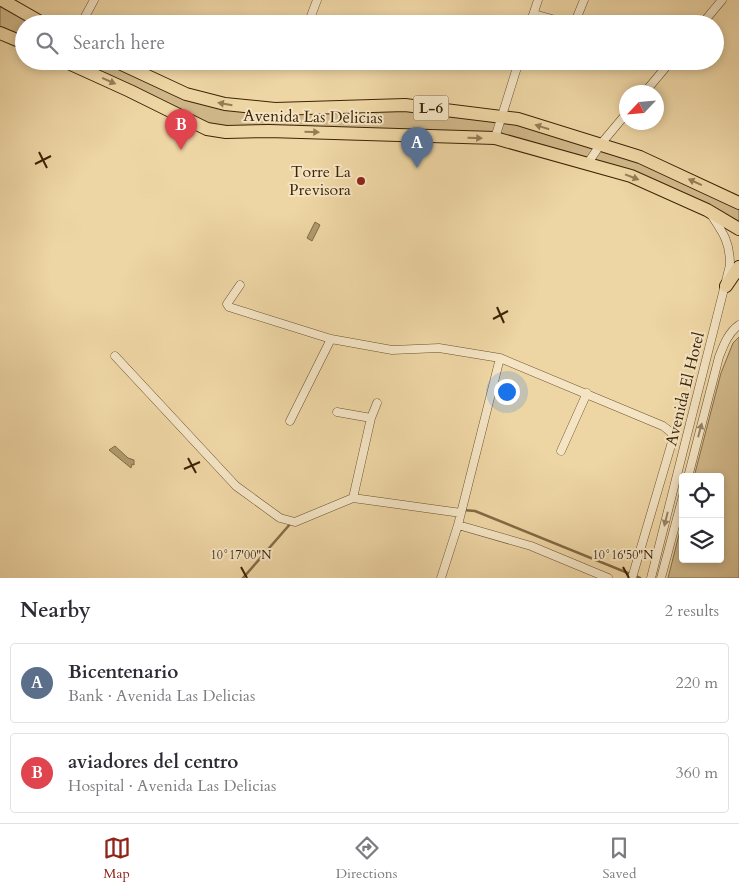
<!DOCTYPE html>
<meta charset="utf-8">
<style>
:root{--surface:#fff;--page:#f7f7f7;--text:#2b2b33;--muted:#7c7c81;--line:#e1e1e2;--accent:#8f2418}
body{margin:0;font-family:Cardo,serif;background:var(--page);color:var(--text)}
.controls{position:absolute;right:15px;bottom:15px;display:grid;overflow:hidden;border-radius:5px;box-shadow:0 2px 8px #0003}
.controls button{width:45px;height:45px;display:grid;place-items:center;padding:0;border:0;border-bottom:1px solid var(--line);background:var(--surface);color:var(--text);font:25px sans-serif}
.compass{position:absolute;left:619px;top:85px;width:45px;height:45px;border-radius:50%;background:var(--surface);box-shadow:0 2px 8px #0003;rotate:244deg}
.you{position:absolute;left:506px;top:391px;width:18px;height:18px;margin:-12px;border:4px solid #fff;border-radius:50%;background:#1a73e8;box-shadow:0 0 0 8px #1a73e833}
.badge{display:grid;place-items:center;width:32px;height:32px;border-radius:50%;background:var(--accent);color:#fff;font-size:16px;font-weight:700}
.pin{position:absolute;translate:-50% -41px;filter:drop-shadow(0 1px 2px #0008)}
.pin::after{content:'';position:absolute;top:26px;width:18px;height:15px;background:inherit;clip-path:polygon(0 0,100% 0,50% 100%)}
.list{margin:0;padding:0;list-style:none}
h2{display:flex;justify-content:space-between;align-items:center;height:65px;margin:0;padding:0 20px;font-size:21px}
h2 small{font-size:16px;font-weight:400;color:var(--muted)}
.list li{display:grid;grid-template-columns:32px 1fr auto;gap:15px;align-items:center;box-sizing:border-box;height:80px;margin:0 10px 10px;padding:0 10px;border:1px solid var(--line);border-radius:5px}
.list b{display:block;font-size:19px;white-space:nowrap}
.list p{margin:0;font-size:16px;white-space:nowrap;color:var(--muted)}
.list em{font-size:16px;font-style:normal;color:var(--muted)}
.icon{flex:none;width:28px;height:28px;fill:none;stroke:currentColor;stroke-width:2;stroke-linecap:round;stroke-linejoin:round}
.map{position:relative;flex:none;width:739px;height:578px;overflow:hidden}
.search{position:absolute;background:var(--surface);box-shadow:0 2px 8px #0003;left:15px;right:15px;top:15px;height:55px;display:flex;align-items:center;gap:12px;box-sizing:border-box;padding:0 18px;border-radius:28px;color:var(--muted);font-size:19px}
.sheet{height:245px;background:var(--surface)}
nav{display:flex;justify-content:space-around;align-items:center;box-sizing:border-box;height:70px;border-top:1px solid var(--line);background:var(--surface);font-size:14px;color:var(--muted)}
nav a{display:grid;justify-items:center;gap:2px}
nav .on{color:var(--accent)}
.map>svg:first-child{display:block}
.green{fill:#d0b789;stroke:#866e48}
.water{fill:#b1996e;stroke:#826a44}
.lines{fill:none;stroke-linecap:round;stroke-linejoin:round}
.stream{stroke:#826a44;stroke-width:2.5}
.minor-casing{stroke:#68502e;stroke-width:9}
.primary-casing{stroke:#3c2406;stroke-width:14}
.minor{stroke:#f4e4c4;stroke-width:8}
.primary{stroke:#eed5a4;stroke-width:12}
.oneway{fill:#957c55}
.oneway2{fill:#988465}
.ticks{fill:none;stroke:#3c2406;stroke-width:2}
.poi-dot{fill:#8f2418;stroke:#f4e4c4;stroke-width:2}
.labels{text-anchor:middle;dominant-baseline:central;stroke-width:4;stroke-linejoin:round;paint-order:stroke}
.shield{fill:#f4e4c4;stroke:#735e3f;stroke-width:1}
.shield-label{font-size:15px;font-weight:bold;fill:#3c2406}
.street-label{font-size:16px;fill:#3c2406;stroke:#f4e4c4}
.poi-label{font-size:16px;fill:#3c2406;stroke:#f4e4c4;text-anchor:end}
.ticks-label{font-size:12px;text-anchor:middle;fill:#3c2406;stroke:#f4e4c4;stroke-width:4;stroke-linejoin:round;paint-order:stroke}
</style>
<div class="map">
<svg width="739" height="578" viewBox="0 0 739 578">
<rect width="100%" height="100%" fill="#eed5a4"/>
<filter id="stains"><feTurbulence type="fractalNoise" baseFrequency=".004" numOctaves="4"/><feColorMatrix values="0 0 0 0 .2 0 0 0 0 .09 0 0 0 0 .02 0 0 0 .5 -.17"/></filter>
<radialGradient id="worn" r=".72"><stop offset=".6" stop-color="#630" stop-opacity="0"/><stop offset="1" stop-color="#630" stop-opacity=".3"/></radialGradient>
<path class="green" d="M0 0 44 24H24V43L0 33Z
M64 61H118L225 104 405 105 501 116 640 157 739 203V229L630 176 495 138 226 132Z
M739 337V578H668L683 519V559H720V477H694L721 373 733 343Z"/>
<path class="water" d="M315 222 320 225 312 241 307 238Z
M115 446 128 458 134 460V465L132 464 131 468 109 450Z"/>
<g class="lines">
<path class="stream" d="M463 510 475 511 640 578
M243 578 291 523"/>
<g class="minor-casing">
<path id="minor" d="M534 14 570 24
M81 24 94 0
M308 24 317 0
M530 24 538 0
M570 24 575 22 584 0
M702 24 722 0
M645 92 671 61
M495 138 519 61
M588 163 600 145 626 114
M240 285 227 304 229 307 331 339 392 350 439 348 500 358 663 426 672 433V442L632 578
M115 356 236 486 280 518 295 522 353 498 461 513
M337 412 371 418
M290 421 331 339
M561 451 587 393
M688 477 719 357C724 344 728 333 739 325
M353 498 371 418 377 403
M458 525 531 546 608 578
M441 578 458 525 500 358
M651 578 730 265C730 243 724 234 712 216
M661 578 683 496"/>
</g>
<g class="primary-casing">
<path id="primary" d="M2 0 44 24
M0 33 24 43
M64 61 130 91 207 129 226 132 269 131 495 138 631 176 707 210 739 229
M115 61 186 94 225 104 275 109 405 105 518 119 640 157 739 203
M726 286 739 267"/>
</g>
<use href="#minor" class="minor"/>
<use href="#primary" class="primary"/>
</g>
<defs><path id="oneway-solid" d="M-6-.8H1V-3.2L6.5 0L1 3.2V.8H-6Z" transform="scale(1.25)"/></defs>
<g class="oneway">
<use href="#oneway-solid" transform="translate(109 81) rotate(24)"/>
<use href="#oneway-solid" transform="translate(225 104) rotate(-170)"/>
<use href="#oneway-solid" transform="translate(542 127) rotate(-163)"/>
<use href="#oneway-solid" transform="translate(312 132) rotate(2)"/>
<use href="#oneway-solid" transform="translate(475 138) rotate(2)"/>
<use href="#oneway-solid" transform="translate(632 177) rotate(21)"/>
<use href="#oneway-solid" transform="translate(695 182) rotate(-156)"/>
</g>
<g class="oneway2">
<use href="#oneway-solid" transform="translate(700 430) rotate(-75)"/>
<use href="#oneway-solid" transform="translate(666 519) rotate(104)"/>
</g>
<path class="ticks" d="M39 152 47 168M35 164 51 156M497 307 504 323M493 319 508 311M188 458 196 473M184 469 200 462M241 567 247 578M623 567 629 578"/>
<circle class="poi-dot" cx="361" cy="181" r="5"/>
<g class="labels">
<rect class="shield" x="413.5" y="95.5" width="35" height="25" rx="4"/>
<g class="shield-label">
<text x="431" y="108">L-6</text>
</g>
<g class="street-label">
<text transform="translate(313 117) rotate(1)">Avenida Las Delicias</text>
<text transform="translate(685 389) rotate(-76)">Avenida El Hotel</text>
</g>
<g class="poi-label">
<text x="351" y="172">Torre La<tspan x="351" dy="18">Previsora</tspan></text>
</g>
</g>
<g class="ticks-label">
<text x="241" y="559">10°17'00"N</text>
<text x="623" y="559">10°16'50"N</text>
</g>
<rect width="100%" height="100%" filter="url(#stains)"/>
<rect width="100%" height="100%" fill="url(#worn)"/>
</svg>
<div class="controls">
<button><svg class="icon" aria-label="locate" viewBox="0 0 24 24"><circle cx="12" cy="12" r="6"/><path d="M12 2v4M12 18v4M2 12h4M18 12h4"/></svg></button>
<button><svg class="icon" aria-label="layers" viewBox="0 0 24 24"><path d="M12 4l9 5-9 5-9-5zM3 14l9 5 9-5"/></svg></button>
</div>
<svg class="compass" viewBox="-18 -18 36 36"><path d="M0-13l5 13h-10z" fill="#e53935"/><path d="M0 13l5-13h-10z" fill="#7c7c81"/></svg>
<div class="you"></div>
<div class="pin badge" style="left:417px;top:168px;background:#5c6f8a">A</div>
<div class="pin badge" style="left:181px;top:150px;background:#e0444e">B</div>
<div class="search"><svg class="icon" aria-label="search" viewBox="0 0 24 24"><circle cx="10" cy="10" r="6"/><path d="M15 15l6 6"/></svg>Search here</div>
</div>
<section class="sheet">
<h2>Nearby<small>2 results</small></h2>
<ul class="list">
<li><span class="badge" style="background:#5c6f8a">A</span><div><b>Bicentenario</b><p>Bank · Avenida Las Delicias</p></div><em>220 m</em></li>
<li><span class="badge" style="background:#e0444e">B</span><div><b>aviadores del centro</b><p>Hospital · Avenida Las Delicias</p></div><em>360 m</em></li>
</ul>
</section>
<nav>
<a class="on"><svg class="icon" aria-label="map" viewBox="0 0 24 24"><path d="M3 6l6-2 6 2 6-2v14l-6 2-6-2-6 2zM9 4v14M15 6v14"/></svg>Map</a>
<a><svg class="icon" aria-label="directions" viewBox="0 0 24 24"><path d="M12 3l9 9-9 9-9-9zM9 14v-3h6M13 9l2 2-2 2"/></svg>Directions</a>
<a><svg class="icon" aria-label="saved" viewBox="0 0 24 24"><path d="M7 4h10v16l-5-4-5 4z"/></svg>Saved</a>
</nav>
